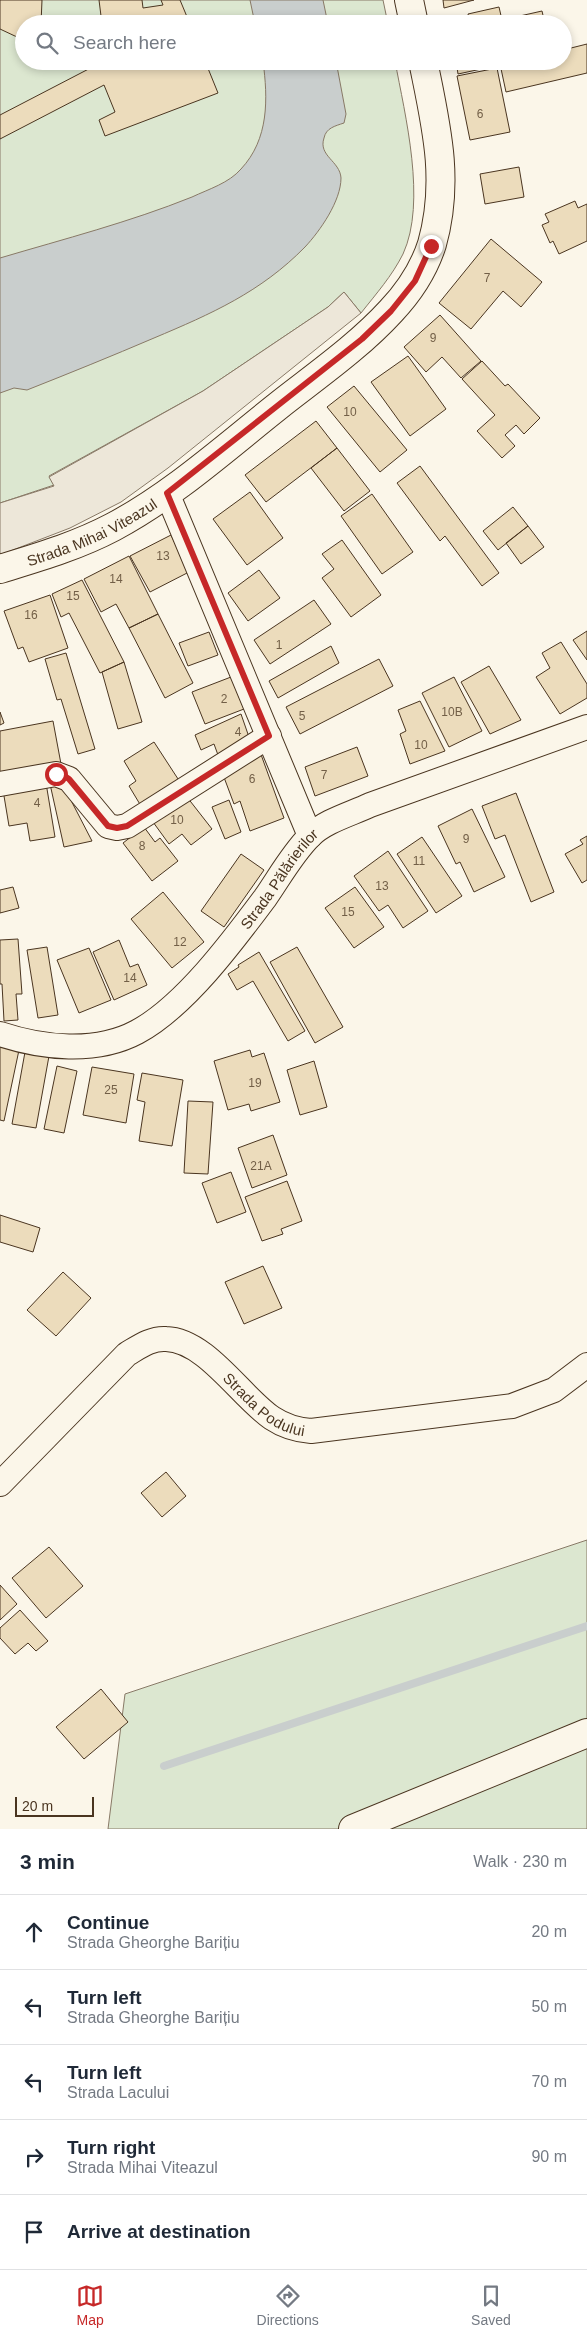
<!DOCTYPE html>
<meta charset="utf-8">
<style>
:root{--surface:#fff;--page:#f6f6f7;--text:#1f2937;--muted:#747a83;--line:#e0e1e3;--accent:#c62828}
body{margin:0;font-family:Helvetica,sans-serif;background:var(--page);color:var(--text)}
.scale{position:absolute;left:15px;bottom:12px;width:79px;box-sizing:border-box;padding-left:5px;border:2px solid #4a3520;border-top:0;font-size:14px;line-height:18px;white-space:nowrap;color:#4a3520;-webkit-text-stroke:4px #fbf6e9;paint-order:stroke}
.stop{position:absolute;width:15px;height:15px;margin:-11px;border:4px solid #c62828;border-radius:50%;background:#fff}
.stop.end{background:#c62828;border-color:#fff;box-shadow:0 1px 5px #0008}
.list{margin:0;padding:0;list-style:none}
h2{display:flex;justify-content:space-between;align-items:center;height:65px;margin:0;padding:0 20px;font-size:21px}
h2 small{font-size:16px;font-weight:400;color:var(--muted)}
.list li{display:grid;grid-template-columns:32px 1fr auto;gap:15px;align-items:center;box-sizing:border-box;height:75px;padding:0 20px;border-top:1px solid var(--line)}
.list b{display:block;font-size:19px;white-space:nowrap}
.list p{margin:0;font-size:16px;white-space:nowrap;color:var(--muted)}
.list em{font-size:16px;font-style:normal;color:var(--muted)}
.icon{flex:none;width:28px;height:28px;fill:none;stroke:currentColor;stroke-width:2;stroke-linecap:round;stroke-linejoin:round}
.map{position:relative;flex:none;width:587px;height:1829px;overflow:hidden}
.search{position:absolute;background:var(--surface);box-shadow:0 2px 8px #0003;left:15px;right:15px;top:15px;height:55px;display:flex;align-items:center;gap:12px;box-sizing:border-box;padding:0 18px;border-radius:28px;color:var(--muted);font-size:19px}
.sheet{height:440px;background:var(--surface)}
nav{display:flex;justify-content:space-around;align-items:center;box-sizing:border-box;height:70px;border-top:1px solid var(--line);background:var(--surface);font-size:14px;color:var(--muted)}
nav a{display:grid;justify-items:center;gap:2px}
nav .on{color:var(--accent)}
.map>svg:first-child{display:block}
.green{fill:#dce7d0;stroke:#887966}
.parking{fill:#ede7d9;stroke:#887966}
.water{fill:#c9cecd;stroke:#887966}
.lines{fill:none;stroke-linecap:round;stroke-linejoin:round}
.stream{stroke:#c9cecd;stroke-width:8}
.building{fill:#ecdcbc;stroke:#4a3520}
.minor-casing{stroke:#4a3520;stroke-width:26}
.tertiary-casing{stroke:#4a3520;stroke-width:30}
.trunk-casing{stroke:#4a3520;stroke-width:30}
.minor{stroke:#fbf6e9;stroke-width:24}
.tertiary{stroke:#fbf6e9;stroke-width:28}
.trunk{stroke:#fbf6e9;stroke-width:28}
.route{stroke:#c62828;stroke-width:6}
.labels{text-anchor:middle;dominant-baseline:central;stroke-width:4;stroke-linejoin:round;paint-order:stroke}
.number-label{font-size:12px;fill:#725f47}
.street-label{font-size:15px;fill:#4a3520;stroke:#fbf6e9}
</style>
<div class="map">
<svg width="587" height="1829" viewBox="0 0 587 1829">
<rect width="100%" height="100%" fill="#fbf6e9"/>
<path class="green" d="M0 0H383L388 24H24V61H395C405 115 427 202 403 254 392 276 376 294 361 313L344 292 328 307 203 391 49 476 54 485 0 503Z
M587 1540V1829H108L125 1694Z"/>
<path class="parking" d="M344 292 361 313 168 468 121 502 70 528 0 555V503L54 486 49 477 203 391 328 307Z"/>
<path class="water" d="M250 0H323L328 24H255Z
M263 61H336L346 114 344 123C335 126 326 128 324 138 318 156 340 161 341 178 341 201 320 231 305 247 261 292 211 314 154 338 112 356 70 373 27 390L14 388 0 393V258C64 239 130 222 192 197 209 189 229 183 241 169 269 139 268 99 263 61Z"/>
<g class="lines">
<path class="stream" d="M164 1766 587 1626"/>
</g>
<path class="building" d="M0 0H42L41 24H24V34L17 37 0 29Z
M99 0H142L143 8 163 5 161 0H180L190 24H102Z
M443 0H474L444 8Z
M499 7 502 20 542 11 545 24H470L468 14Z
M587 44V73L506 92 500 64 513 61H563V50Z
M104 61H205L218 93 105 136 99 120 115 112 104 85 0 139V115Z
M456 61H490L485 62 486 68 458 74Z
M497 68 510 132 470 140 457 76Z
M519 167 524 197 485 204 480 174Z
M575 201 578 208 587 204V241L559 254 553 241 550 243 542 225 549 222 545 214Z
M491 239 542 282 521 307 503 291 471 329 439 303Z
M440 315 481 361 461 378 442 357 426 372 404 347Z
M408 356 446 409 410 436 371 382Z
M482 361 505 386 508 384 540 418 524 434 516 425 505 435 515 446 502 458 477 431 495 415 462 379Z
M354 386 407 450 380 472 327 407Z
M316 421 337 448 266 502 245 475Z
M337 448 370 491 344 511 311 468Z
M420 466 499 573 482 586 445 536 440 541 397 483Z
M250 492 283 538 247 565 213 519Z
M372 494 413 552 382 574 341 516Z
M513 507 528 526 498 550 483 531Z
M528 526 544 547 521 564 506 543Z
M171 535 189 572 150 592 130 556Z
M342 540 381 595 351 617 322 578 334 569 322 554Z
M129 556 158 614 129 628 116 604 101 612 84 579Z
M259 570 280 598 248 621 228 593Z
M82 580 124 662 100 673 69 613 61 617 52 594Z
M50 595 68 648 29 662 23 647 18 649 4 611Z
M314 600 331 624 270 664 254 640Z
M158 614 193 683 165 698 129 628Z
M587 631V660L573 640Z
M209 632 218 655 188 666 179 643Z
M561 642 587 684V698L560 714 536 677 550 668 542 653Z
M331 646 339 663 278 698 269 681Z
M66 653 95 749 78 754 61 699 57 700 45 659Z
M379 659 393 686 300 734 286 707Z
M124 662 142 722 118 729 102 672Z
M489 666 521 720 490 734 461 682Z
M231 677 244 709 205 724 192 692Z
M454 677 482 731 449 747 422 693Z
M420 701 445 751 410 764 400 734 406 731 398 710Z
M0 712 4 723 0 725Z
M241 714 250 740 218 755 214 744 201 750 195 735Z
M53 721 61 764 0 775V731Z
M154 742 180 782 141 806 129 786 136 781 124 761Z
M357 747 368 776 315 796 305 767Z
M259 749 284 818 250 831 240 801 234 804 222 772Z
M61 781 92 841 64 847 50 784Z
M46 783 55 837 30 841 27 823 9 826 3 790Z
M516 793 554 892 531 902 505 835 495 839 482 806Z
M187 797 212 829 191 845 182 834 169 844 153 822Z
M229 800 241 832 225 839 212 807Z
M472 809 505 877 474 892 460 862 456 864 438 826Z
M144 827 155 842 160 838 178 861 152 881 123 843Z
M587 836V880L582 883 565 854 583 844 580 840Z
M422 837 462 896 436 913 397 854Z
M388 851 428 911 403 928 388 905 379 911 354 876Z
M241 854 264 870 224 927 201 911Z
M13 887 19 908 0 913V890Z
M355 887 384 927 354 948 325 908Z
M163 892 204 942 172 968 131 919Z
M18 939 22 994H16L18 1020 4 1021 2 984H0V940Z
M119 940 130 967 138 964 147 985 114 1000 93 952Z
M47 947 58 1015 38 1018 27 950Z
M297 947 343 1027 315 1043 270 962Z
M89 948 111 1000 79 1013 57 960Z
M259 952 305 1031 288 1041 253 981 237 990 228 974 239 967 238 965Z
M0 1045 19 1050 4 1121 0 1120Z
M250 1050 252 1057 264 1053 280 1102 251 1111 249 1104 228 1110 214 1061Z
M25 1052 49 1056 36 1128 12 1124Z
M314 1061 327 1107 300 1115 287 1070Z
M57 1066 77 1071 64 1133 44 1129Z
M92 1067 134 1074 126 1123 83 1115Z
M142 1073 183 1080 172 1146 139 1141 145 1102 137 1100Z
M188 1101 213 1102 208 1174 184 1173Z
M273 1135 287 1175 252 1188 238 1148Z
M231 1172 246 1212 217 1223 202 1183Z
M287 1181 302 1221 281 1229 283 1234 262 1241 245 1197Z
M0 1215 40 1228 33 1252 0 1242Z
M263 1266 282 1308 244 1324 225 1282Z
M63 1272 91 1298 56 1336 27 1310Z
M166 1472 186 1496 162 1517 141 1493Z
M49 1547 83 1586 46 1618 12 1578Z
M0 1585 17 1604 0 1620Z
M20 1610 48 1641 36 1651 28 1643 15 1654 0 1638V1628Z
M101 1689 128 1722 84 1759 56 1727Z"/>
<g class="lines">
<g class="minor-casing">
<g id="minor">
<path d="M167 493 310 836"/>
<path d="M0 784 56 774 69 779 108 826 117 828 127 826 269 736"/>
<path id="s1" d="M0 1034C42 1048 96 1054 137 1032 184 1007 233 941 265 898 279 878 292 854 310 836 325 821 351 814 370 805L587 727"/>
<path id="s2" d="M0 1484 127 1354C139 1347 151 1338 166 1339 206 1340 241 1397 272 1418 284 1426 297 1430 311 1431L512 1406 554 1390 587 1365"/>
</g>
</g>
<g class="tertiary-casing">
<g id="tertiary">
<path d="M409 0 414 24"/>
<path id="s3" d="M0 569C39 557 77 546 113 527 173 495 225 448 278 406 316 376 358 347 391 311 408 293 424 269 432 244 450 180 436 125 423 61"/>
</g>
</g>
<g class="trunk-casing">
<path id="trunk" d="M353 1829 587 1733"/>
</g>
<use href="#minor" class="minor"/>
<use href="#tertiary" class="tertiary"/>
<use href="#trunk" class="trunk"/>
</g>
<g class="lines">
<path class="route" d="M56 774 63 775 69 779 108 826 117 828 127 826 269 736 167 493 362 339 391 311 415 281 431 246"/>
</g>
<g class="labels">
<g class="number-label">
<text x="480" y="114">6</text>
<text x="487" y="278">7</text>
<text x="433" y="338">9</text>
<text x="350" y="412">10</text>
<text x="163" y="556">13</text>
<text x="116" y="579">14</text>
<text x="73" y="596">15</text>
<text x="31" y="615">16</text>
<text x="279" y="645">1</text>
<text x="224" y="699">2</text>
<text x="452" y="712">10B</text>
<text x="302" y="716">5</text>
<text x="238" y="732">4</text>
<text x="421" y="745">10</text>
<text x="324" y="775">7</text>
<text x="252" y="779">6</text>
<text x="37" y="803">4</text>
<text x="177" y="820">10</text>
<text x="466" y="839">9</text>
<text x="142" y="846">8</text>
<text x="419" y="861">11</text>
<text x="382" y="886">13</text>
<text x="348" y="912">15</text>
<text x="180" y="942">12</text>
<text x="130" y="978">14</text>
<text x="255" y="1083">19</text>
<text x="111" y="1090">25</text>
<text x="261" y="1166">21A</text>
</g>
<g class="street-label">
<text stroke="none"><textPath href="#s3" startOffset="99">Strada Mihai Viteazul</textPath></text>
<text stroke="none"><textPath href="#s1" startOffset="351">Strada Pălărierilor</textPath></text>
<text stroke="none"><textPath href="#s2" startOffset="345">Strada Podului</textPath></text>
</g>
</g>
</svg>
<div class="scale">20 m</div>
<div class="stop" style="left:56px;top:774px"></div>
<div class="stop end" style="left:431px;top:246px"></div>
<div class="search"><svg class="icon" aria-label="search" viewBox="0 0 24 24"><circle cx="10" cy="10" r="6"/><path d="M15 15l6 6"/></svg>Search here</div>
</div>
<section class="sheet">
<h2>3 min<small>Walk · 230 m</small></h2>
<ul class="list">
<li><svg class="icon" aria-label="ahead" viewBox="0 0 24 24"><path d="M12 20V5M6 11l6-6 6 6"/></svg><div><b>Continue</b><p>Strada Gheorghe Barițiu</p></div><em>20 m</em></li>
<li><svg class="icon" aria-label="left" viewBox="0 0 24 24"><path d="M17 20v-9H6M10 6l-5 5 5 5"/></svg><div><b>Turn left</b><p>Strada Gheorghe Barițiu</p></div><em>50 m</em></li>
<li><svg class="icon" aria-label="left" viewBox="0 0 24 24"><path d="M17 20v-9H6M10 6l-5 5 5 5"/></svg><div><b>Turn left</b><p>Strada Lacului</p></div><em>70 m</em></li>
<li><svg class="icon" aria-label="right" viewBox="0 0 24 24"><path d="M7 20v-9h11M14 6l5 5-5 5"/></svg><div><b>Turn right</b><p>Strada Mihai Viteazul</p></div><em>90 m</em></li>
<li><svg class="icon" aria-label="arrive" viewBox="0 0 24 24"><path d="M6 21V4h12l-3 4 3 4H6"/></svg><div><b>Arrive at destination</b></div></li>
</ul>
</section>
<nav>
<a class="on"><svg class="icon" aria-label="map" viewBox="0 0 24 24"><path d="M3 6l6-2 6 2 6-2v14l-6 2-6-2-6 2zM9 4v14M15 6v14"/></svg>Map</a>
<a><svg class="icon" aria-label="directions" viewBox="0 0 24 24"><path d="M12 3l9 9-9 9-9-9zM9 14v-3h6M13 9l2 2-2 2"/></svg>Directions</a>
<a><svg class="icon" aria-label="saved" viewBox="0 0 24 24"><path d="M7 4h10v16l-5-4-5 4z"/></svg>Saved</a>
</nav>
